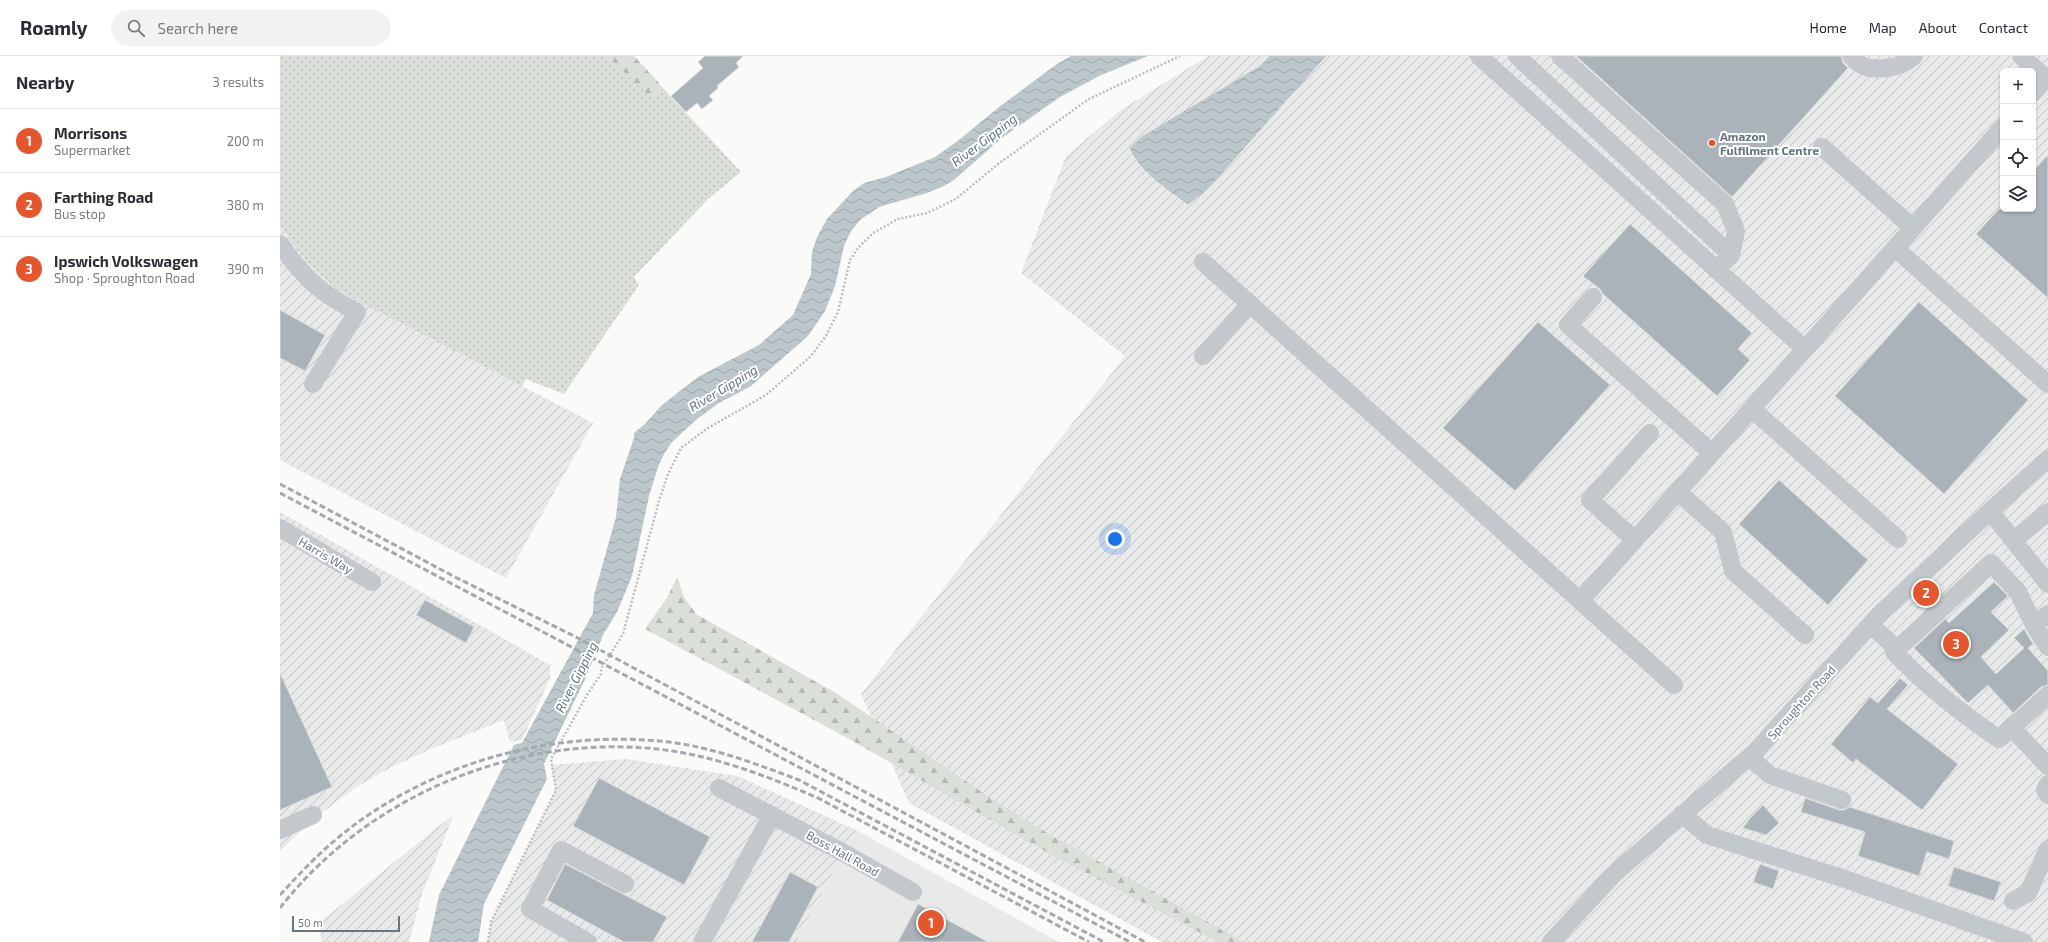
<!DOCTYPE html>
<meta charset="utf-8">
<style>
:root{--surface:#fff;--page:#f2f2f3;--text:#2b2b33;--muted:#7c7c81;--line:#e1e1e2;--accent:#e4572e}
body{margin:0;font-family:"Exo 2",sans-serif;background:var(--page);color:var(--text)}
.controls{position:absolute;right:12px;top:12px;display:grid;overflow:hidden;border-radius:6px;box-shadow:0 1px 3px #0004}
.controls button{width:36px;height:36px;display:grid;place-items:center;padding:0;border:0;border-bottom:1px solid var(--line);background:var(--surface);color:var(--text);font:20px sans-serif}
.scale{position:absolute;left:12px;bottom:10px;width:108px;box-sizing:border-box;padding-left:4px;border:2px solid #657683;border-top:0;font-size:11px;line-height:14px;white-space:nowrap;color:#657683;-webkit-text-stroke:3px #fff;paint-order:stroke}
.you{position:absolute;left:835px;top:483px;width:14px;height:14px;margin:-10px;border:3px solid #fff;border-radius:50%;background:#1a73e8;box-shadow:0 0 0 6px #1a73e833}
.badge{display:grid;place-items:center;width:26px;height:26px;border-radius:50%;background:var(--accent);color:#fff;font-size:13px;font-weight:700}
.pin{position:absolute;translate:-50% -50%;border:2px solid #fff;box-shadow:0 1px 4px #0006}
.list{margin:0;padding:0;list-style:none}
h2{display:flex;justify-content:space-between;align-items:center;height:52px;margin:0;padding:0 16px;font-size:17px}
h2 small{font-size:13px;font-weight:400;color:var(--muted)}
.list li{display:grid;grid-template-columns:26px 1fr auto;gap:12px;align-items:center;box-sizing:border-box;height:64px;padding:0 16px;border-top:1px solid var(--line)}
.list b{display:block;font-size:15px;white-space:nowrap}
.list p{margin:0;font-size:13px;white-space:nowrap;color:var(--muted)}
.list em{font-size:13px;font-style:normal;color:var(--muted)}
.icon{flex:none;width:22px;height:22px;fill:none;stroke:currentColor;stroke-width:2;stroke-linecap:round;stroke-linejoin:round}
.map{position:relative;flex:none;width:1768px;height:886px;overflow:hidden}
header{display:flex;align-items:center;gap:24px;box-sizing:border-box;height:56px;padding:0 20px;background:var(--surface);border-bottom:1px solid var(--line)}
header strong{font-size:19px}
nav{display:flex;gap:22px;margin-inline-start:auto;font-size:14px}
.search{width:280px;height:36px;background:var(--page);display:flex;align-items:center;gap:10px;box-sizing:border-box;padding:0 14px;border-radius:22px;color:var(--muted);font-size:15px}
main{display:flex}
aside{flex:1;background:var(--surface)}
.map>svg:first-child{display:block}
.built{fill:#e8e9e9}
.industrial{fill:url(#industrial-furrows);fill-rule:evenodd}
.grass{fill:url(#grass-dots)}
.forest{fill:url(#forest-firs)}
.water{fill:url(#water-waves)}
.building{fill:#aab3b9;stroke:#dcdcda}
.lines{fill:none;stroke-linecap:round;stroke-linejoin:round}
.path{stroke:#bbbfc2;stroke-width:2.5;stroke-dasharray:2 2;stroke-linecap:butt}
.minor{stroke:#c3c8cc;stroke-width:18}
.rail{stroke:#a2aab0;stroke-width:3;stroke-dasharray:6 3;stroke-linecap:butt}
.poi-dot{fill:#e4572e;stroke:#fff;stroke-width:1.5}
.labels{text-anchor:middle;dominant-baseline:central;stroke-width:4;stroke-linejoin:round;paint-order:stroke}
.poi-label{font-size:12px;font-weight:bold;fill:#657683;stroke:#fff;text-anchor:start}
.street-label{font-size:12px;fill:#657683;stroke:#fff}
.water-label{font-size:13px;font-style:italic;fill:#60757c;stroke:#fff}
</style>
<header>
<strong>Roamly</strong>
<div class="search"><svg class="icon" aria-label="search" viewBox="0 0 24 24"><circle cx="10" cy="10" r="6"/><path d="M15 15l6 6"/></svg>Search here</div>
<nav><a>Home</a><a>Map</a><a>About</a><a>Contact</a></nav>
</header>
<main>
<aside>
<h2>Nearby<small>3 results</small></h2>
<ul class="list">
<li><span class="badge">1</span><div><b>Morrisons</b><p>Supermarket</p></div><em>200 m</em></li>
<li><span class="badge">2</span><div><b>Farthing Road</b><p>Bus stop</p></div><em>380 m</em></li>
<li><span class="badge">3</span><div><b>Ipswich Volkswagen</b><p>Shop · Sproughton Road</p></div><em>390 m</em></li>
</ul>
</aside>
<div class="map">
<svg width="1768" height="886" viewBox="0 0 1768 886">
<defs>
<pattern id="industrial-furrows" width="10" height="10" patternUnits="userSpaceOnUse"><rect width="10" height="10" fill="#e8e9e9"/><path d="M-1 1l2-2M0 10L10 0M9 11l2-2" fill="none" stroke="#c0c1c2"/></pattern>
<pattern id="grass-dots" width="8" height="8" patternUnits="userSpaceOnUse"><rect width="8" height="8" fill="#dadfd7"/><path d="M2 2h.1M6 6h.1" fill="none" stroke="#b4b9b4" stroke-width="1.8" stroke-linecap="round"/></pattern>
<pattern id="forest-firs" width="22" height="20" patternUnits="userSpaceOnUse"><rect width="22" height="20" fill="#dadfd7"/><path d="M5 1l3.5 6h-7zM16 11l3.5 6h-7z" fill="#b4b9b4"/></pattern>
<pattern id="water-waves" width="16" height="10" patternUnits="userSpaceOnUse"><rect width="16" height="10" fill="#bbc7cb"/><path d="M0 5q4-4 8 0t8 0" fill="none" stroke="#9ca6aa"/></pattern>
</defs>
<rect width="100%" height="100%" fill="#fafaf8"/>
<path class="built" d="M576 774 779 886H516Z"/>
<path class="industrial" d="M928 0H1768V886H882L629 747 581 638 845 300 741 217 786 100 842 53ZM1723 15H1753V153H1723Z
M0 169 26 206 59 235 313 367 226 522 0 404Z
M0 456 270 609V622L242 684 230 686 224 664 151 693 112 711 76 731 31 765 0 795Z
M346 703 457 720 576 774 516 886H208L211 866 276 734 271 709Z
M174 758 142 838 129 886H41L40 866Z"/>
<path class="grass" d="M0 0H353L461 116 428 143 354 221 359 229 284 338 246 323 242 330 59 235 26 206 0 169Z"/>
<path class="forest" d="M327 0H354L379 27 380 37 376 39H368Z
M397 521 404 541 416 558 556 637 712 743 767 777 964 886H938L770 798 571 684 365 573 387 542Z"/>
<path class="water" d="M791 0H868L821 19 780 41 723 81 675 123 664 130 647 137 599 151 580 164 570 177 564 190 555 230 545 255 528 280 471 330 439 347 417 363 392 386 384 398 378 411 369 440 352 520 337 556 323 579 307 619 264 708 267 723 204 848 198 886H149L159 839 234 689 242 687 313 557 314 539 336 461 340 423 354 382V377L365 368 382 349 418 321 479 289 513 259 531 218 532 196 537 181 547 163 573 135 584 127 606 121 655 101 679 84 719 51 777 8Z
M991 0H1046L927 134 908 148C890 136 856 112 850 92L861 81 980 10Z"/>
<path class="building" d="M425 0H463L456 7 459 11 437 30 438 32 429 40 433 44 422 53 417 47 406 56 391 40 423 12 418 6Z
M1296 0H1561L1563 7 1568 12 1452 141Z
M1768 99V242L1696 178 1719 153H1753V115Z
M1350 168 1472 277 1458 293 1470 304 1437 340 1323 238 1320 233 1303 220Z
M1639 246 1748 344 1664 438 1555 340Z
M0 254 45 279 25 315 0 302Z
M1258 266 1330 329 1235 435 1163 372Z
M1499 424 1588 504 1548 549 1459 468Z
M1714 526 1728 540 1711 556 1729 574 1701 601 1716 618 1744 592 1734 582 1744 573 1753 588 1748 592 1768 615V629L1761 631 1733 657 1708 629 1688 647 1634 592 1665 563 1669 567Z
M145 544 194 571 186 587 136 559Z
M0 617 52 731 0 754Z
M1620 622 1628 629 1607 653 1678 708 1642 754 1576 703 1573 707 1551 688 1590 641 1598 647Z
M319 722 430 781 404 829 293 770Z
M1525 742 1559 754H1564L1570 751 1674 785 1669 803 1647 796 1639 820 1578 800 1585 776 1521 756Z
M1483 749 1499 767 1486 779 1463 772 1470 762Z
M285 808 387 861 373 886H344L267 844Z
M1480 808 1499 815 1493 833 1473 826Z
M1674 811 1721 826 1714 845 1668 830Z
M510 816 538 831 509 886H472Z
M638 848 708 886H618Z"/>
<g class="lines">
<path class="path" d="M208 886 211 866 276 734 271 703 307 639 321 618V613L343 578 379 445 388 418 401 392 428 372 486 339 531 300 546 280 558 256 570 204 578 192 593 177 618 163 647 157 676 143 718 108 809 43 900 0"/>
<path class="minor" d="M1199 0 1525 293
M1237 0 1451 199
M1280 0 1445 148 1456 175 1451 199 1436 214
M1571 0C1575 4 1581 10 1586 11 1601 15 1623 11 1634 0
M1741 0 1768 24
M1753 37 1766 22
M1542 91 1633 172
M0 188C24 222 40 237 77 256L33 328
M1615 192 1768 328
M923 206 1394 629
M1313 241 1288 269 1432 397
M923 300 970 248
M1472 353 1618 483
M1398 436 1443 476 1453 515 1525 579
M1710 455 1768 528
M0 472 92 526
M1355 484 1310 444 1370 377
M1734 484 1768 456
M1301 544 1723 71
M1768 558 1754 569 1768 591
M1591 569 1617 593
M1754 569 1738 536 1711 507 1614 596C1646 630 1681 657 1719 683L1768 639
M1732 672 1768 710
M1469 701 1490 719 1562 744
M1768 728 1765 734 1768 739
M439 732 564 797 633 836
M1402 758 1427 779 1562 822 1744 886
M0 774 33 759
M1733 845 1748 837 1768 793
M308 886 250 853 281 794 345 828
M422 886 492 759
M1271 886 1335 817 1476 695 1599 559 1710 455 1768 403"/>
<path class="rail" d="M0 428 175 521 294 580 865 886
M0 437 850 886
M0 839C20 817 41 795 65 776 153 707 268 675 379 685 427 689 474 707 519 724L824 886
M0 852C87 740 236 678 377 693 433 699 487 720 538 742L809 886"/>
</g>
<circle class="poi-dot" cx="1432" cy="87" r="4"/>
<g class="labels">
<g class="poi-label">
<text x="1440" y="80">Amazon<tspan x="1440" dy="14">Fulfilment Centre</tspan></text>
</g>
<g class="street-label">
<text transform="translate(46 499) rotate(30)">Harris Way</text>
<text transform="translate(1521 646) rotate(-48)">Sproughton Road</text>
<text transform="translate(563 797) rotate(29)">Boss Hall Road</text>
</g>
<g class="water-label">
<text transform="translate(704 84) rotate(-37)">River Gipping</text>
<text transform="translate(443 332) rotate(-31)">River Gipping</text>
<text transform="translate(296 621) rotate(-63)">River Gipping</text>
</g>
</g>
</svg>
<div class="controls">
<button>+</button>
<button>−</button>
<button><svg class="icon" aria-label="locate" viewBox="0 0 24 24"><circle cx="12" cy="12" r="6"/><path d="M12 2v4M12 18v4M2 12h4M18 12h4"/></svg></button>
<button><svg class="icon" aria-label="layers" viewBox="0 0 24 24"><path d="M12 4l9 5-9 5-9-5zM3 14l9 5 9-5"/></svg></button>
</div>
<div class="scale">50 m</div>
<div class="you"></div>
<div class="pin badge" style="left:651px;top:867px">1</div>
<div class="pin badge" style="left:1646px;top:537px">2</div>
<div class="pin badge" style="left:1676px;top:588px">3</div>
</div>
</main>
